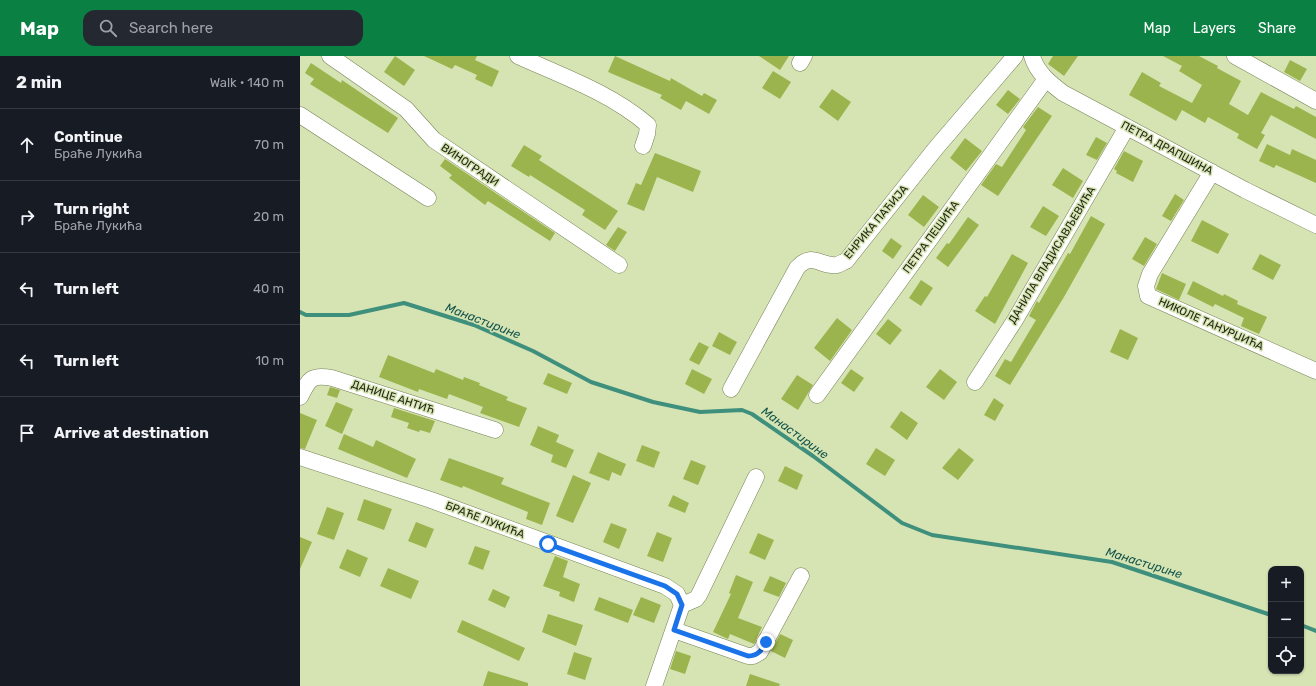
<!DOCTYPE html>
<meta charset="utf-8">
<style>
:root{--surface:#171b24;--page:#242831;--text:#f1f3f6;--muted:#9ea1a6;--line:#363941;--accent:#0b8043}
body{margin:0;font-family:Rubik,sans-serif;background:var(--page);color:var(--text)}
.controls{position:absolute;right:12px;bottom:12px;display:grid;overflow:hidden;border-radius:8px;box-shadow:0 1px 3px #0004}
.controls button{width:36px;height:36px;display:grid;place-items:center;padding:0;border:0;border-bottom:1px solid var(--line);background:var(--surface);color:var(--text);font:20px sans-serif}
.stop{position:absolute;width:12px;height:12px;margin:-9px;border:3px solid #1a73e8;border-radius:50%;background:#fff}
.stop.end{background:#1a73e8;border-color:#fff;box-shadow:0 1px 4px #0008}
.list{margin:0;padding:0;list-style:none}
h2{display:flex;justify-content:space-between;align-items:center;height:52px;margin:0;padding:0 16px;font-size:17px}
h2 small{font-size:13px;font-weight:400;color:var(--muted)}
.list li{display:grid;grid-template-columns:26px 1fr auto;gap:12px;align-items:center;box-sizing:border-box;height:72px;padding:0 16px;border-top:1px solid var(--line)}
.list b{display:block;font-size:15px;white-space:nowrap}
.list p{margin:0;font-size:13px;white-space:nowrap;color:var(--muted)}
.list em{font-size:13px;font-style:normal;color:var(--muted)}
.icon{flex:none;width:22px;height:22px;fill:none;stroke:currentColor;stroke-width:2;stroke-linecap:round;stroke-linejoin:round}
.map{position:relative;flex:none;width:1016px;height:630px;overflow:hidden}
header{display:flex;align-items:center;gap:24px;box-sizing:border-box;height:56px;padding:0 20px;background:var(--accent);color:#fff}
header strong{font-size:19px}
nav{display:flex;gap:22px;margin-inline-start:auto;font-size:14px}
.search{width:280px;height:36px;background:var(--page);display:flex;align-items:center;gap:10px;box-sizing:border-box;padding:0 14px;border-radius:12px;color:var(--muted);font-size:15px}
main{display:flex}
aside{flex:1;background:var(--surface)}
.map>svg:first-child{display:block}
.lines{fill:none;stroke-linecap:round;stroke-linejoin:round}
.stream{stroke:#3f8f7d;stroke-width:4}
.building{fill:#9cb44d}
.minor-casing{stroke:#768256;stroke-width:17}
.minor{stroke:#fff;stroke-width:16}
.route{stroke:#1a73e8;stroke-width:5}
.labels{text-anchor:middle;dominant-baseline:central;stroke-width:3;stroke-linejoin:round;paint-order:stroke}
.street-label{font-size:11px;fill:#222714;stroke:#d6e4b4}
.water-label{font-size:12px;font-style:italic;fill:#12534a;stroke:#d6e4b4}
</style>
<header>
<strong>Map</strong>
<div class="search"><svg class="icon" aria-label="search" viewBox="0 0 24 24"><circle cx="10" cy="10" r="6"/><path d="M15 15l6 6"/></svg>Search here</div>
<nav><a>Map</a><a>Layers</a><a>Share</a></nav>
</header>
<main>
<aside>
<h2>2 min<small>Walk · 140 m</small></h2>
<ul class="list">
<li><svg class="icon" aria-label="ahead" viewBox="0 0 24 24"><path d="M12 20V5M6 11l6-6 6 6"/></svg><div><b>Continue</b><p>Браће Лукића</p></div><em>70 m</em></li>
<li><svg class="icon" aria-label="right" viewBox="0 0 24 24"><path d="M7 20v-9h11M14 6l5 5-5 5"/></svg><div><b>Turn right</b><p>Браће Лукића</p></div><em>20 m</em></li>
<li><svg class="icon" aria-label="left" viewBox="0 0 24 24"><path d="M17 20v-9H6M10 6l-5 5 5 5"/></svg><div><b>Turn left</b></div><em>40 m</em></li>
<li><svg class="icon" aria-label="left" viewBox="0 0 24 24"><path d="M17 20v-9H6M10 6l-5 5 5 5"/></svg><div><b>Turn left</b></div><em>10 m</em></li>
<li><svg class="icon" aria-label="arrive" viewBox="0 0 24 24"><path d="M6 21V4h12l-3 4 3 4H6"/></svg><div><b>Arrive at destination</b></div></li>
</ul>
</aside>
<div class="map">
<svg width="1016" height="630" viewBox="0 0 1016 630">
<rect width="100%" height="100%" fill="#d6e4b4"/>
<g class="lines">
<path class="stream" d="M0 256 6 259H49L104 247 174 269 233 295 291 326 353 346 400 356 442 354 452 358 513 400 602 467 632 479 812 506 971 559
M1001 569 1016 575"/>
</g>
<path class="building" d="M95 0 115 14 104 30 84 16Z
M124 0H177L175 4 199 15 192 31 175 23 177 19 155 9 152 13Z
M315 0 370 25 371 22 402 40 404 37 417 44 409 58 386 45 381 54 360 42 362 39 308 16Z
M459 0H489L480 14Z
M753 0H778L764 20 748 8Z
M863 0H899L918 10 917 12 941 25 929 48 948 59 961 36 994 53 996 50 1016 61V83L971 59 961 77 965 79 957 93 937 82 939 78 908 61 905 67 882 54 876 65 829 39 842 16 861 27 859 30 892 47 902 29 879 15 882 10Z
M990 4 1007 13 1000 25 984 16Z
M11 7 41 27 42 24 98 62 88 77 10 28 14 23 5 17Z
M473 15 491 26 480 43 462 32Z
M532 33 551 46 538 65 519 51Z
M708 34 720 43 708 58 696 49Z
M738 51 752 60 698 140 681 129 696 108 702 111 726 74 723 71Z
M796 81 807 87 797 104 786 99Z
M665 82 682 95 666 115 650 102Z
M967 88 990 99 992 93 1016 104V127L976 109 974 112 959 105Z
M224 89 242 100 239 104 318 155 305 174 282 159 285 154 230 119 229 121 211 110Z
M824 95 843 105 833 126 816 117 817 115 814 113Z
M355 97 401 115 393 136 357 121 344 155 327 148 336 127 341 129Z
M145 103 255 177 250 185 188 145 185 149 149 122 152 119 140 110Z
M763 112 783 125 773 142 752 129Z
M875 138 884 144 871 165 862 160Z
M623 139 639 151 624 171 608 159Z
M743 150 759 160 746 180 730 171Z
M791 160 805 168 764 241 710 329 695 320 705 303 711 306 736 264 729 260 737 245 739 247 768 197 770 198Z
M668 161 679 169 648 211 636 202 647 187 649 188Z
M902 164 929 178 918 198 891 185Z
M318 171 327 176 315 195 306 189Z
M845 181 857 188 844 210 832 203Z
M591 182 602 190 593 203 582 195Z
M712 198 728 207 695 268 675 255 685 240 687 241Z
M960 198 981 209 973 224 952 213Z
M862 217 886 228 879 244 856 233Z
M621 224 633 232 621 250 609 242Z
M893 225 923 240 924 238 938 245 937 248 967 261 959 278 941 270 944 262 915 248 913 251 887 238Z
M537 262 552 274 530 305 514 292Z
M588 263 602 274 590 289 576 278Z
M820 273 838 282 828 304 810 296Z
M419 276 437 286 430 299 412 290Z
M399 286 409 291 399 309 389 304Z
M88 299 134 317 136 313 163 324 164 321 180 327 179 329 208 341 206 344 227 352 219 371 180 357 183 351 149 338 147 343 119 333 118 336 79 321Z
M392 313 412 323 404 338 385 328Z
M551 313 564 322 554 336 541 327Z
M640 313 657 326 644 344 626 331Z
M248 317 272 327 267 338 243 328Z
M497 319 513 329 498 354 481 343Z
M30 331 40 334 37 342 27 339Z
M694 342 704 349 695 365 684 359Z
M36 346 53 353 42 378 25 370Z
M94 352 135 365 130 377 120 374 119 376 107 372 109 367 91 361Z
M601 355 618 367 607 384 590 371Z
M0 357 17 364 5 393 0 392Z
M238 370 259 379 256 386 274 394 266 412 251 406 253 399 230 389Z
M44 378 73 391 76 384 116 403 107 422 38 393Z
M342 389 360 396 354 412 336 405Z
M576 392 595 404 585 420 566 408Z
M659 392 674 404 658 424 642 412Z
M298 396 326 408 321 420 312 416 309 425 289 417Z
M149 402 204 422 201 428 250 447 242 469 226 463 228 456 163 430 162 432 140 424Z
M391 404 406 410 398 429 383 423Z
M485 410 503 419 497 434 478 425Z
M273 419 291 427 273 467 256 460Z
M373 439 389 447 385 457 368 450Z
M64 443 92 453 84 474 57 464Z
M27 451 44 457 34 484 17 478Z
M116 466 134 473 126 492 108 485Z
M311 467 327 473 319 493 303 486Z
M357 476 372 482 363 506 347 500Z
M458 477 474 484 465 504 449 497Z
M0 481 12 486 0 513Z
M175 490 190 495 183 514 168 508Z
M47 493 68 502 60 521 39 512Z
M255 500 268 505 263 521 280 528 274 546 259 540 260 536 243 530Z
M88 512 119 525 111 543 80 530Z
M436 519 453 526 438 562 462 571 454 588 430 578 428 583 413 576 431 538 429 537Z
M470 520 486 527 479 541 463 535Z
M193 533 210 541 205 552 188 544Z
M299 541 333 554 328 567 294 554Z
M341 541 361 549 354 567 333 559Z
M248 558 283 569 276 590 242 576Z
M162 564 225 592 219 605 157 576Z
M480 578 493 584 485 602 471 595Z
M376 595 391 600 385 618 370 613Z
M274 596 292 602 285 624 267 618Z
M188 615 228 627V630H183Z
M450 618 480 628 479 630H446Z"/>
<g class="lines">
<g class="minor-casing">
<path id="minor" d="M30 0 106 53 134 84 319 209
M218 0C262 20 311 37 348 69L347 78 343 90
M732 0C737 17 750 27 763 37L945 134 1016 169
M935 0 1016 45
M500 7 504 0
M0 59 128 142
M912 116 850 218 846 230 848 240 1016 315
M675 326 715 264 827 71
M431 333 497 212C512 195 520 211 537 209 540 208 543 206 546 205L636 92 715 0
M517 339 746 23
M0 341C9 323 11 318 32 322L195 374
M0 401 131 444 365 530 377 538 382 549 354 630
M382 549 396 543 399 539 456 421
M374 574 448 600H453L460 596 501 520"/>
</g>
<use href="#minor" class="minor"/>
</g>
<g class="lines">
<path class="route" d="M248 488 365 530 377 538 382 549 374 574 448 600C458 600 462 594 466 586"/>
</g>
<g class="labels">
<g class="street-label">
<text transform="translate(867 92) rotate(28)">ПЕТРА ДРАПШИНА</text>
<text transform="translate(170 109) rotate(34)">ВИНОГРАДИ</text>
<text transform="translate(576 166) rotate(-50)">ЕНРИКА ПАЋИЈА</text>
<text transform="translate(631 181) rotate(-54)">ПЕТРА ПЕШИЋА</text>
<text transform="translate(752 199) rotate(-59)">ДАНИЛА ВЛАДИСАВЉЕВИЋА</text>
<text transform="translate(911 268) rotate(24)">НИКОЛЕ ТАНУРЏИЋА</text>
<text transform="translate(93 341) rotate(18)">ДАНИЦЕ АНТИЋ</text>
<text transform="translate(185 464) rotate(21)">БРАЋЕ ЛУКИЋА</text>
</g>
<g class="water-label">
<text transform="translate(183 265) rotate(21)">Манастирине</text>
<text transform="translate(495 377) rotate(36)">Манастирине</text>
<text transform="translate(844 507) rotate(17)">Манастирине</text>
</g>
</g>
</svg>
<div class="controls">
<button>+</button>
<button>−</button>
<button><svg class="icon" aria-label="locate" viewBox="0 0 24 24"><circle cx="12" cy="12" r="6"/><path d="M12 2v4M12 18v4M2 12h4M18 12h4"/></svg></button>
</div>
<div class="stop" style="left:248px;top:488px"></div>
<div class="stop end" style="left:466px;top:586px"></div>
</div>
</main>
